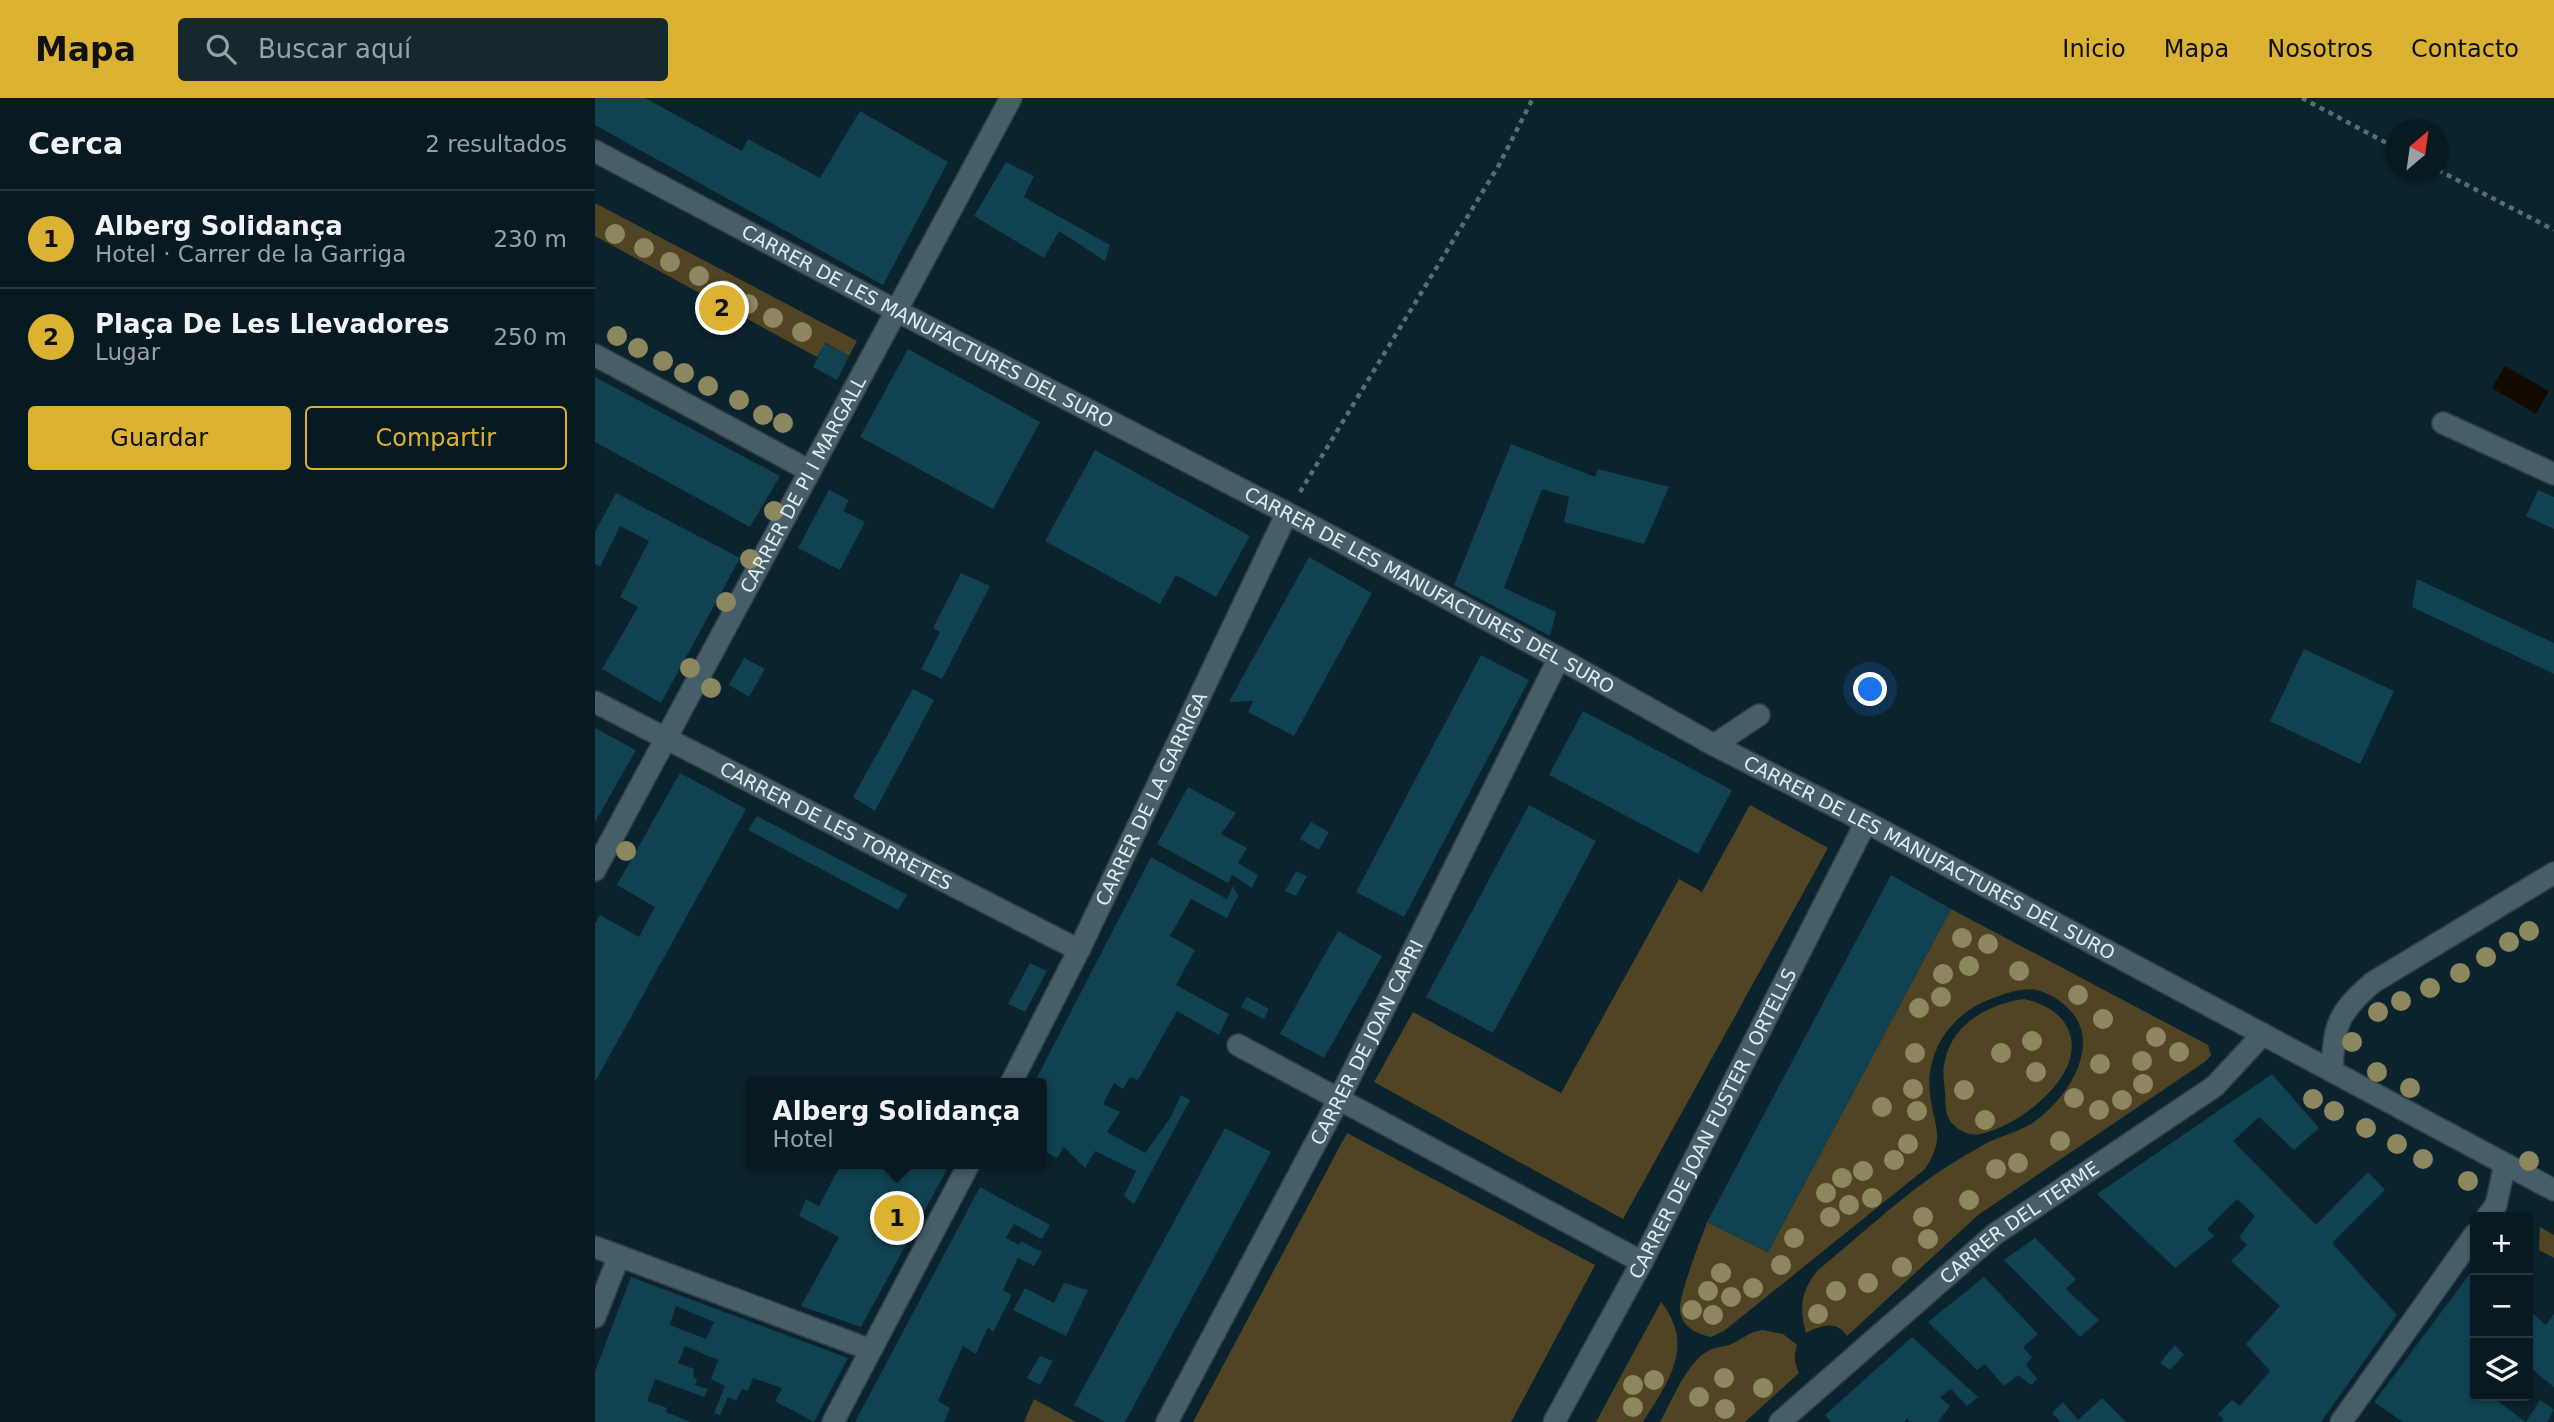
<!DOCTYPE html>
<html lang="es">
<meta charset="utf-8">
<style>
:root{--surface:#081a21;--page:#16272e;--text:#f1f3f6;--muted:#98a1a5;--line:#29383f;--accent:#dcb233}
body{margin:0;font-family:"DejaVu Sans",sans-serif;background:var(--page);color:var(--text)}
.controls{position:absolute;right:21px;bottom:21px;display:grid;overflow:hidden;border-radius:7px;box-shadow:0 2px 5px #0004}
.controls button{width:63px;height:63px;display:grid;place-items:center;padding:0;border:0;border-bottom:2px solid var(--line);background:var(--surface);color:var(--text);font:35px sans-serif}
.compass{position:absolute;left:1791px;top:21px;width:63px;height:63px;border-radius:50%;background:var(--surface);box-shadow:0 2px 5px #0004;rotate:29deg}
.you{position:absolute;left:1276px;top:592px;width:24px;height:24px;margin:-18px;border:5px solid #fff;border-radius:50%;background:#1a73e8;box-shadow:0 0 0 10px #1a73e833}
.badge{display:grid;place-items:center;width:46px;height:46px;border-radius:50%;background:var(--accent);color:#111;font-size:23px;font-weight:700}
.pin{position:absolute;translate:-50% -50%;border:4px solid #fff;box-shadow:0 2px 7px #0006}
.popup{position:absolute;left:151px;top:980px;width:301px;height:91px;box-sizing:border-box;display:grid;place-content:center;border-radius:7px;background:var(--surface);filter:drop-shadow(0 2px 5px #0005);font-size:23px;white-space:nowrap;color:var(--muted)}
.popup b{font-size:26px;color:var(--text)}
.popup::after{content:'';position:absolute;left:50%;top:100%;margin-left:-14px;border:14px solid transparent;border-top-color:var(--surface)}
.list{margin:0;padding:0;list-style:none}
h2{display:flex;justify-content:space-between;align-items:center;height:91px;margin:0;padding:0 28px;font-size:30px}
h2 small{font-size:23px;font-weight:400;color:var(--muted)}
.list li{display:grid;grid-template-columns:46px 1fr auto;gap:21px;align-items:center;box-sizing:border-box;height:98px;padding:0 28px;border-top:2px solid var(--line)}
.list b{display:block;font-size:26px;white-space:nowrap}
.list p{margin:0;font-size:23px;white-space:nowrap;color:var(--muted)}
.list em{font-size:23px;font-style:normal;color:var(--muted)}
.actions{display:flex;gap:14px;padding:21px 28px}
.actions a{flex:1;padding:16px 0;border:2px solid var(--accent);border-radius:7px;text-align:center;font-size:24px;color:var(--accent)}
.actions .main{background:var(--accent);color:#111}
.icon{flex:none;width:38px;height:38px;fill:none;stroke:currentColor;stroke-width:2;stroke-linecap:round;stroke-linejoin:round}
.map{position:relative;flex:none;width:1959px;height:1324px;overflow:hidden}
header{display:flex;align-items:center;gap:42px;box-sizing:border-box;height:98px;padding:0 35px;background:var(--accent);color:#111}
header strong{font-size:33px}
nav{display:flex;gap:38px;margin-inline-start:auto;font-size:24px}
.search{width:490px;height:63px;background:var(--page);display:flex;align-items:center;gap:18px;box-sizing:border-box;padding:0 24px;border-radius:7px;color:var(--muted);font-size:26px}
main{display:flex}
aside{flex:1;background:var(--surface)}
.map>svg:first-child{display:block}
.green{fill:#514424}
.water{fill:#140b00}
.building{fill:#104252;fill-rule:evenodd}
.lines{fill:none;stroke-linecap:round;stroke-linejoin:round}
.minor-casing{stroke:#313e45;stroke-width:24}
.path{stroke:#596d75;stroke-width:4.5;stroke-dasharray:5 5;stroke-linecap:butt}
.minor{stroke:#455e67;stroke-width:21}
.tree{fill:#8d8760}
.labels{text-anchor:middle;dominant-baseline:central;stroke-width:5;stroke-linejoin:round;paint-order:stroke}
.street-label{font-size:19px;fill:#dfedf2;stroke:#030b0f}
</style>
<header>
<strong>Mapa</strong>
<div class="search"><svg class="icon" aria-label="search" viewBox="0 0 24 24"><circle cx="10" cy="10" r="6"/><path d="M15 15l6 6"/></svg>Buscar aquí</div>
<nav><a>Inicio</a><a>Mapa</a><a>Nosotros</a><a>Contacto</a></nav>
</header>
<main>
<aside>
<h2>Cerca<small>2 resultados</small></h2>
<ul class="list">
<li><span class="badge">1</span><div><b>Alberg Solidança</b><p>Hotel · Carrer de la Garriga</p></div><em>230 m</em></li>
<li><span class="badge">2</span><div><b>Plaça De Les Llevadores</b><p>Lugar</p></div><em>250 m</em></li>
</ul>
<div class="actions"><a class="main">Guardar</a><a>Compartir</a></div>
</aside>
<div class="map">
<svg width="1959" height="1324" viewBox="0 0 1959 1324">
<rect width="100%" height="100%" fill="#0b232c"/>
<path class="green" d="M0 105 262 243 254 258 231 245 222 259 0 138Z
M1155 707 1233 750 1028 1121 779 984 818 914 966 995 1084 781 1107 794Z
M1356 811 1613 947 1616 957 1611 963 1383 1117 1252 1238C1242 1222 1226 1227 1211 1235 1204 1210 1206 1192 1223 1172 1261 1141 1298 1106 1338 1078 1355 1066 1374 1055 1392 1045 1406 1038 1422 1034 1436 1026 1465 1007 1498 964 1485 928 1478 910 1460 897 1442 892 1427 889 1409 896 1396 901 1356 915 1330 954 1335 996 1339 1030 1351 1039 1330 1071L1129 1233 1116 1239C1102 1236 1087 1229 1085 1213 1083 1198 1106 1142 1112 1124L1173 1154Z
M1429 901C1446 905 1463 912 1472 929 1496 974 1424 1029 1385 1036 1376 1038 1366 1034 1360 1028 1349 1019 1351 1007 1350 994 1349 983 1347 973 1350 962 1358 925 1394 906 1429 901Z
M752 1035 1000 1167 916 1324H598Z
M1945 1129 1959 1137V1160L1944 1152Z
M1066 1204C1101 1248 1073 1284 1048 1324H1001Z
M1168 1232 1188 1236 1202 1247C1199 1257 1199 1265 1204 1275L1150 1324H1065C1076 1304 1093 1263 1113 1253 1120 1249 1127 1249 1134 1247 1148 1242 1152 1234 1168 1232Z
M439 1301 481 1324H429Z"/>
<path class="water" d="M1910 268 1954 293 1941 316 1897 290Z"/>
<path class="building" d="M0 0H50L147 53 153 41 225 80 265 13 353 64 288 187 0 27Z
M411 64 439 78 429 99 515 147 510 163 464 133 449 160 379 118Z
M230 245 254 258 242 282 218 269Z
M313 251 445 324 398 411 265 339Z
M0 279 185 378 155 429 0 344Z
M916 346 1000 379 1003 371 1074 389 1049 446 969 424 974 399 947 391 909 490 961 514 955 538 859 487Z
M500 352 655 438 621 499 581 477 565 506 450 443Z
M234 392 254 402 248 413 270 424 245 472 203 450Z
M1943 392 1959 399V431L1931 418Z
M21 395 145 460 66 605 7 571 43 509 25 499 54 443 25 428 5 469 0 466V434Z
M714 459 777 495 699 638 653 614 658 603 634 604Z
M366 475 395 488 347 581 326 571 345 534 338 530Z
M1822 481 1959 545V576L1817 509Z
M1709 551 1799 593 1765 666 1675 623Z
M886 557 934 582 809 819 761 794Z
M149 560 170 571 154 599 134 587Z
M318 591 339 602 280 713 258 699Z
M988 613 1137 692 1103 756 954 677Z
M0 630 41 652 0 724Z
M85 675 151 711 0 984V826L5 817 44 839 60 809 22 787Z
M593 689 641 715 626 736 652 750 643 765 663 777 657 790 637 777 633 785 562 746Z
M934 707 1001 743 898 935 831 899Z
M162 718 312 797 303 812 153 732Z
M716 724 734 734 724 752 705 741Z
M556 759 632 801 638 788 643 798 632 820 596 801 575 838 600 852 581 887 634 916 624 937 582 913 543 982 535 979 528 991 519 985 508 1006 525 1014 512 1034 550 1055 576 1019 586 997 595 1002 539 1106 529 1098 541 1073 500 1053 490 1070 469 1049 462 1060 447 1052V985H439Z
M701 773 712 778 701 798 690 793Z
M1296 777 1356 811 1173 1154 1112 1124Z
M743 833 787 858 729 960 685 936Z
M435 865 452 873 430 914 413 906Z
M652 899 674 911 669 921 646 909Z
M1677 976 1724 1030 1699 1052 1664 1019 1638 1043 1721 1127 1773 1074 1790 1092 1737 1145 1802 1217 1726 1324H1626L1629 1322 1623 1316 1637 1302 1645 1308 1675 1273 1651 1246 1685 1208 1636 1163 1652 1147 1644 1139 1660 1118 1642 1101 1612 1131 1619 1138 1580 1170 1502 1096Z
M630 1030 676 1054 530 1324H510L479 1307Z
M246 1066H355L266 1229 206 1208 244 1139 204 1118 211 1101 224 1108Z
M385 1089 455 1127 447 1141 419 1126 411 1140 424 1147 426 1143 447 1154 439 1168 423 1160 408 1192 417 1197 398 1234 393 1229 381 1256 368 1248 343 1303 355 1310 349 1324H260Z
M1440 1140 1481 1181 1471 1191 1504 1222 1485 1239 1409 1162Z
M1874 1177 1880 1178V1298H1896L1931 1324 1945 1302 1959 1312 1952 1324H1808L1779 1304Z
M36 1179 253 1260 219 1324 180 1303 187 1290 158 1280 153 1293 147 1291 141 1303 133 1299 125 1317 119 1315 130 1288 116 1281 123 1262 90 1248 83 1265 99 1271 98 1279 102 1281 100 1287 113 1291 109 1299 60 1281 52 1303 72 1310 71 1314 95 1324H0V1273ZM81 1208 119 1224 111 1241 75 1227Z
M1389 1179 1443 1236 1428 1249 1437 1259 1431 1267 1442 1281 1436 1287 1423 1277 1409 1288 1390 1266 1382 1272 1333 1224Z
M469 1185 493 1192 471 1238 418 1212 430 1190 459 1205Z
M1933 1211 1951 1227 1959 1216V1289L1933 1268Z
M1317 1239 1383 1299 1372 1308 1356 1291 1345 1299 1355 1308 1343 1324H1315L1312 1320 1309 1324H1236L1230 1317Z
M1580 1247 1589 1257 1575 1272 1565 1265Z
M445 1258 458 1263 445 1287 432 1280Z
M1507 1300 1531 1324H1466L1457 1315 1468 1304 1483 1322Z"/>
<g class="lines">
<g class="minor-casing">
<g id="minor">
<path id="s1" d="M0 53 300 212 692 415 964 560 1119 647 1271 724 1959 1092"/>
<path d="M0 257 215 373"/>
<path d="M1848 325 1959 376"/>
<path id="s2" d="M0 604 484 852"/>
<path d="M1119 647 1164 617"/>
<path id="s3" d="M0 772 416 0"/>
<path d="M643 947 1047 1164"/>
<path d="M1737 973C1739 927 1742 916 1777 885L1959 775"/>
<path id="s4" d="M416 985 484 852 692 415"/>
<path d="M1892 1119 1901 1107 1910 1066"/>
<path d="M0 1149 276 1252"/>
<path d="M0 1219 24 1158"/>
<path d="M238 1324 374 1066"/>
<path id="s5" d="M572 1324 744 1001 964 560"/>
<path id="s6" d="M959 1324 1047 1164 1271 724"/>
<path id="s7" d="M1185 1324 1400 1136 1620 988 1668 936"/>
<path d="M1746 1324 1880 1136"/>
</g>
</g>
<path class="path" d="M1707 0 1801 50
M1843 72 1959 132
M705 394 904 67 938 0"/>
<use href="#minor" class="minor"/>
</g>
<g class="tree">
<circle cx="20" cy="136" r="10"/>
<circle cx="49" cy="150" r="10"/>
<circle cx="75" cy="164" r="10"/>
<circle cx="104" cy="178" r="10"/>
<circle cx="129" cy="192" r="10"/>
<circle cx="153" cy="206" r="10"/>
<circle cx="178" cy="220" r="10"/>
<circle cx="207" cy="234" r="10"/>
<circle cx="22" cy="238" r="10"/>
<circle cx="43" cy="250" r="10"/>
<circle cx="68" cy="263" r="10"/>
<circle cx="89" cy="275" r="10"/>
<circle cx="113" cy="288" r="10"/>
<circle cx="144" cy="302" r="10"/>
<circle cx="168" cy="317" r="10"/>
<circle cx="188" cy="325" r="10"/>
<circle cx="179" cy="413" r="10"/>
<circle cx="155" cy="461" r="10"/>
<circle cx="131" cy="504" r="10"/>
<circle cx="95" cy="570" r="10"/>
<circle cx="116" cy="590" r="10"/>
<circle cx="31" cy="753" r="10"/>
<circle cx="1934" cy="833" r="10"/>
<circle cx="1367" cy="840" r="10"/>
<circle cx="1914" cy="844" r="10"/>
<circle cx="1393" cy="846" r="10"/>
<circle cx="1891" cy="859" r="10"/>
<circle cx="1374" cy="868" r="10"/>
<circle cx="1424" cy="873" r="10"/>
<circle cx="1865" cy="875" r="10"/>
<circle cx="1348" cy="876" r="10"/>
<circle cx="1835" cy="890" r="10"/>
<circle cx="1483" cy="897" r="10"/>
<circle cx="1346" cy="899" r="10"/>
<circle cx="1806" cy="903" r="10"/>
<circle cx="1324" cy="910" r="10"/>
<circle cx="1783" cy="914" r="10"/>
<circle cx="1508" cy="921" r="10"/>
<circle cx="1561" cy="939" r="10"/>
<circle cx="1437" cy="943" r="10"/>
<circle cx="1757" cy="944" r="10"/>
<circle cx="1584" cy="954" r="10"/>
<circle cx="1320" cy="955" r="10"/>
<circle cx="1406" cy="955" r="10"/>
<circle cx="1547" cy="963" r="10"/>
<circle cx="1505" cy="966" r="10"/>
<circle cx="1441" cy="974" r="10"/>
<circle cx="1782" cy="974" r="10"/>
<circle cx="1548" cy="986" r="10"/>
<circle cx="1815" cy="990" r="10"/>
<circle cx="1318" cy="991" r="10"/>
<circle cx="1369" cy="992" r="10"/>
<circle cx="1479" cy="1000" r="10"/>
<circle cx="1718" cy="1001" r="10"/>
<circle cx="1527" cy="1002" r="10"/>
<circle cx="1287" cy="1009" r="10"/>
<circle cx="1504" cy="1012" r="10"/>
<circle cx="1322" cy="1013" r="10"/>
<circle cx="1739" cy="1013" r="10"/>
<circle cx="1390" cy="1022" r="10"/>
<circle cx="1771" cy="1030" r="10"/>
<circle cx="1465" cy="1043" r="10"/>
<circle cx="1313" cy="1046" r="10"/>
<circle cx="1802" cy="1046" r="10"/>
<circle cx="1828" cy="1061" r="10"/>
<circle cx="1299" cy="1062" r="10"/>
<circle cx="1934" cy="1063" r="10"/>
<circle cx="1423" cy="1065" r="10"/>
<circle cx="1401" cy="1071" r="10"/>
<circle cx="1268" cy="1073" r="10"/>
<circle cx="1247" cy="1080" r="10"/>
<circle cx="1873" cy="1083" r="10"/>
<circle cx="1231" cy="1095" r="10"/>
<circle cx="1277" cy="1100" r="10"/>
<circle cx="1374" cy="1102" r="10"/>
<circle cx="1254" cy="1107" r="10"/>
<circle cx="1235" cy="1119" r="10"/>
<circle cx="1328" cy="1119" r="10"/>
<circle cx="1199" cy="1140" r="10"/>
<circle cx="1333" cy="1141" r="10"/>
<circle cx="1186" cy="1167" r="10"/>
<circle cx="1307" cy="1169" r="10"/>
<circle cx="1126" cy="1175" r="10"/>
<circle cx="1273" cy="1185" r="10"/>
<circle cx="1158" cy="1190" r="10"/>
<circle cx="1113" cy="1193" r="10"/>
<circle cx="1241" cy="1193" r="10"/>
<circle cx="1136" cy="1199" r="10"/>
<circle cx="1097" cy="1212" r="10"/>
<circle cx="1223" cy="1216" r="10"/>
<circle cx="1118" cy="1217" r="10"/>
<circle cx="1129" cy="1280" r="10"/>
<circle cx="1059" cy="1282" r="10"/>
<circle cx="1038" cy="1287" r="10"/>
<circle cx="1168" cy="1290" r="10"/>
<circle cx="1104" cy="1299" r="10"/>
<circle cx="1038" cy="1309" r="10"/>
<circle cx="1130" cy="1311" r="10"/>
</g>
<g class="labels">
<g class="street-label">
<text stroke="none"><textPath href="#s1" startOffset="376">CARRER DE LES MANUFACTURES DEL SURO</textPath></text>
<text stroke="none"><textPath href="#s3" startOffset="438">CARRER DE PI I MARGALL</textPath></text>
<text stroke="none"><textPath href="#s1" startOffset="943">CARRER DE LES MANUFACTURES DEL SURO</textPath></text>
<text stroke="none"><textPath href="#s4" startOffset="317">CARRER DE LA GARRIGA</textPath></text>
<text stroke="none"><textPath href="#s2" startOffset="271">CARRER DE LES TORRETES</textPath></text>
<text stroke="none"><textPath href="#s1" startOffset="1510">CARRER DE LES MANUFACTURES DEL SURO</textPath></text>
<text stroke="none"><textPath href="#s5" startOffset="429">CARRER DE JOAN CAPRI</textPath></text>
<text stroke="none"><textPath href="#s6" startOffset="338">CARRER DE JOAN FUSTER I ORTELLS</textPath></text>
<text stroke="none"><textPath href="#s7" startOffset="312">CARRER DEL TERME</textPath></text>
</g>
</g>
</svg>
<div class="controls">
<button>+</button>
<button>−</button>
<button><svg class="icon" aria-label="layers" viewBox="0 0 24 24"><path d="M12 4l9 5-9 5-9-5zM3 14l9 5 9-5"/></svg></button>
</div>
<svg class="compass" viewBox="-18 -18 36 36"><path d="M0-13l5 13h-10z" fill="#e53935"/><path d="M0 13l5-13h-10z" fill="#98a1a5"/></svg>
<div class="you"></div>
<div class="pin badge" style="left:302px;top:1120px">1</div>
<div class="popup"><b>Alberg Solidança</b>Hotel</div>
<div class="pin badge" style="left:127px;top:210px">2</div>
</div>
</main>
